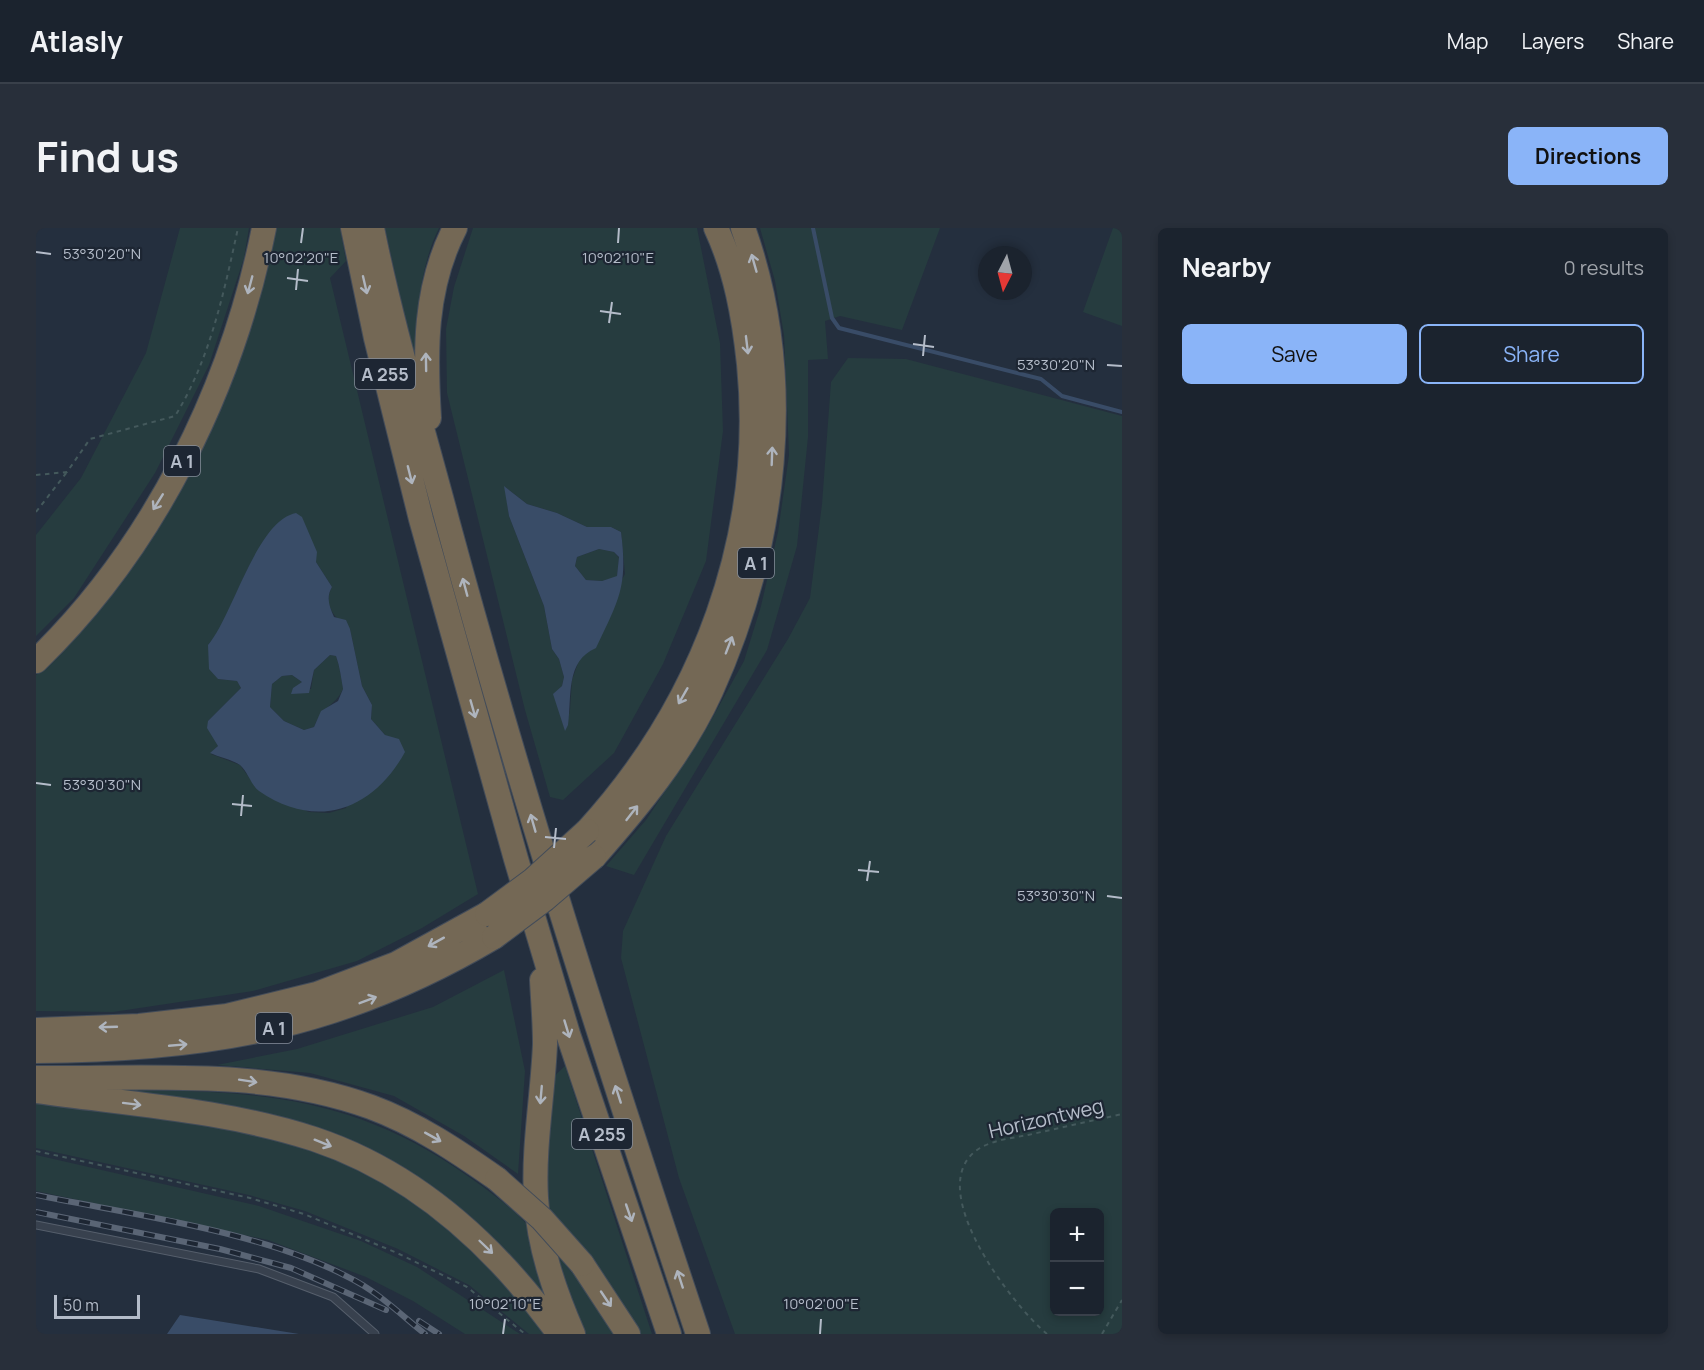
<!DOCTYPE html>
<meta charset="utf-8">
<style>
:root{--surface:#1b232e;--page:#282f3a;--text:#f1f3f6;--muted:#a0a4aa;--line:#39404a;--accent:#8ab4f8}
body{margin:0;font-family:Manrope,sans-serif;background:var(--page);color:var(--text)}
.controls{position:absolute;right:18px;bottom:18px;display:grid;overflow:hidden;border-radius:9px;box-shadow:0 3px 9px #0003}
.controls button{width:54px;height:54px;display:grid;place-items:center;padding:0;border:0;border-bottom:2px solid var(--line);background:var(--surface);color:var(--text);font:30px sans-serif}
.compass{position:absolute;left:942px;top:18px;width:54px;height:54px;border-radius:50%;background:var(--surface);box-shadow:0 3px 9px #0003;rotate:186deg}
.scale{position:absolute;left:18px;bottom:15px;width:86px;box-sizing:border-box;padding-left:6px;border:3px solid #b4bcc9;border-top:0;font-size:16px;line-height:21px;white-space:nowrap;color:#b4bcc9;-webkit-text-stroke:4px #1d2633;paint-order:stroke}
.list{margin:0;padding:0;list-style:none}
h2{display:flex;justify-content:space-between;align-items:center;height:78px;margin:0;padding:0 24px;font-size:26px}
h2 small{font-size:20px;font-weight:400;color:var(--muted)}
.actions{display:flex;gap:12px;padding:18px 24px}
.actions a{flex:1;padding:14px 0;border:2px solid var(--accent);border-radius:9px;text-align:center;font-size:21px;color:var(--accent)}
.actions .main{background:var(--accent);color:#111}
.map{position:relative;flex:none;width:1086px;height:1106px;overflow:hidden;border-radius:9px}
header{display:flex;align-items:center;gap:36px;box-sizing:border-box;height:84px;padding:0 30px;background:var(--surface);border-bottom:2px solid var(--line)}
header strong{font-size:28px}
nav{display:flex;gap:33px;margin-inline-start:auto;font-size:21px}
.intro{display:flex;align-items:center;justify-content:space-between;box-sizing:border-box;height:144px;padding:0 36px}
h1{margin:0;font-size:42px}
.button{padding:15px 27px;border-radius:9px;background:var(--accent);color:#111;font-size:21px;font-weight:700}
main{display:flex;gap:36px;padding:0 36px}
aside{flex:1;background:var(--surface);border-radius:9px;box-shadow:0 3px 9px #0003}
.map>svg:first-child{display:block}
.green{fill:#263c3f;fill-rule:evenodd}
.water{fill:#394c67;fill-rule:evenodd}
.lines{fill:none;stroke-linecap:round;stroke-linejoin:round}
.stream{stroke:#394c67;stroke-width:4}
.lane-casing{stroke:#565f6c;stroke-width:9}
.highway-casing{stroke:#434c59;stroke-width:26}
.path{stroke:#44595c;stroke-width:2;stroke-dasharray:4.5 4.5;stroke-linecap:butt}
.lane{stroke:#38414e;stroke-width:7}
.highway{stroke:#746855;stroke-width:24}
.rail-casing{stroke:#5a6575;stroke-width:6}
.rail{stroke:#1d2633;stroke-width:4;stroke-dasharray:11;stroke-linecap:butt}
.highway-bridge-casing{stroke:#434c59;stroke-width:26;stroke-linecap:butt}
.highway-bridge{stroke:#746855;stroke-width:24}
.oneway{stroke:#aeb4bd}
.ticks{fill:none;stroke:#b4bcc9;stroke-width:2}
.labels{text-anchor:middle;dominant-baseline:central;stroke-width:4.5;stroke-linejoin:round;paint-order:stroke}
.shield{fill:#1d2633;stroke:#878f9c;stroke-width:1.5}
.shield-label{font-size:18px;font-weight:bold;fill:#b4bcc9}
.street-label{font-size:20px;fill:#b4bcc9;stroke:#1d2633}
.ticks-label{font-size:15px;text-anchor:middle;fill:#b4bcc9;stroke:#1d2633;stroke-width:4.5;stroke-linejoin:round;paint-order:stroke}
</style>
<header>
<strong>Atlasly</strong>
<nav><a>Map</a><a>Layers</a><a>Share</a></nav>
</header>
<div class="intro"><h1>Find us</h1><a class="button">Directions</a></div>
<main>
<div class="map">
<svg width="1086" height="1106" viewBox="0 0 1086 1106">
<rect width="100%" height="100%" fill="#242f3e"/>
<path class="green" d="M144 0H213L208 30 173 137 119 245 38 370 0 408V307L45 250 110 125Z
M239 0H304L310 33 294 50 442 666 386 700 321 733 217 763 77 784 0 783V447L12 437 205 124 236 22ZM240 297 280 334 296 359C286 378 299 390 314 401L326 458 336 477 335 491 349 507 310 580 293 585 273 584 222 562 204 537 175 526 182 518 172 493 205 460 201 453 182 451 172 417 182 405 213 338Z
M349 0H403C383 40 380 93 379 137Z
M437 0H661L684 115 687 203 670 333 627 436 578 525 527 572 514 569 489 482 411 165 410 101 418 59ZM469 259 491 276 521 285 551 299H575L585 304 589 346 543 432 536 452 534 482 529 502 518 467 526 458 528 449 523 431 516 421 508 378 473 288Z
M724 0H904L866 102 804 88 789 93 792 131 772 132V209L761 318 731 422 598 647 570 638 610 592 669 503 708 433 725 378 742 304 753 227 748 107 739 53Z
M1077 0H1086V98L1047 84Z
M812 130 870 131 1086 188V1106H699L643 950 585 730 587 703 630 608 752 411 774 370 786 276 795 154ZM1018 984H1064V1084H1018Z
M563 321 578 324 583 330 581 349 566 353 550 352 539 338 541 329Z
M294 427 300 428C304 439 305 450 307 461 298 480 287 476 278 499L268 502 248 493 234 479 236 456 246 448 256 447 266 454 262 459 275 461 278 442Z
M468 742 489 843 482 946 428 908 358 868 274 845 181 837 261 821 397 779Z
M529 838 616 1106H602L570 1050 507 979 515 851Z
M29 862C182 863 301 854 433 949 449 960 485 986 495 1002 500 1009 501 1020 503 1028 511 1051 518 1074 525 1097L331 928Z
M0 872 161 893 276 921 330 942 407 991 515 1106H493L433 1057 362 1021 269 983 213 967 0 920Z
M0 927 223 978 325 1013 381 1039 484 1106H429L377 1073 330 1049 232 1012 0 963Z
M512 1016 555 1067 579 1106H543Z"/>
<path class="water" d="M468 258 491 276 521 285 551 299H575L585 304C592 359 583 371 560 420 529 433 536 469 532 497L529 503 517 466 526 458 528 449 523 431 516 421 508 378 473 288ZM563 321 578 324 583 329 581 348 566 353 550 352 539 338 541 329Z
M260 285 266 289 281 324 280 334 296 359C290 369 293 378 298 389L310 392 314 401 326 458 336 477 335 491 349 507 363 511 369 524C337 582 281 603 223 563 215 557 212 544 204 537 197 532 183 529 174 525L182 518 171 500 172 493 205 460 201 453 182 451 173 441 172 417C197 388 220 293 260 285ZM294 427 300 428C304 439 305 450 307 461L302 473 285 483 278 499 268 502 248 493 234 479 236 456 246 448 256 447 266 454 257 460 255 466 273 465 278 442Z
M144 1087 263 1106H131Z"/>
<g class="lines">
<path class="stream" d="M777 0 796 90 803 100 1005 151 1026 168 1086 184"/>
<g class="lane-casing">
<path id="lane" d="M0 997 223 1041 297 1069 339 1106"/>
</g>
<g class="highway-casing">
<path id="highway" d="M317 0 340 110 385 291 480 631 532 806 633 1106
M336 0C356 99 385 194 411 292 485 566 572 836 662 1106
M393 190C389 124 388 60 419 0
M0 433C118 319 196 160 228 0
M551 603C667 476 730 309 713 136 708 89 700 43 680 0
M558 629C602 579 647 525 675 463 740 319 761 151 707 0
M506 752C507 773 509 794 509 816 507 867 497 919 500 970 503 1019 518 1062 537 1106
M0 802 103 798 191 788 281 766 360 736 451 686
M0 823C175 822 306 799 458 709
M0 850C111 851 229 840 335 879 381 896 421 923 461 951
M0 863C92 876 189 882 278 911 380 945 461 1020 523 1106
M546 1036 592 1106"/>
</g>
<path class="path" d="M0 247 31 244 54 211 139 188C174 132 188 64 202 0
M0 284 31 244
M0 923 214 970 268 986 361 1025 431 1059 489 1106
M1011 1106C977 1078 883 957 944 920 958 912 976 910 992 907 1023 900 1055 893 1086 886
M1066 1106 1086 1072"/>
<use href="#lane" class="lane"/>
<use href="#highway" class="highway"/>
<g class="rail-casing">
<path id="rail" d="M0 967C98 987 224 1003 312 1049 341 1063 364 1086 389 1106
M0 984 184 1021 255 1040 350 1082
M383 1093 403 1106"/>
</g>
<use href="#rail" class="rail"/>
<g class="highway-bridge-casing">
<path id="highway-bridge" d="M451 686 497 652 551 603
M458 709 509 671 558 629
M461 951 506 991 546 1036"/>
</g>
<use href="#highway-bridge" class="highway-bridge"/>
</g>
<defs><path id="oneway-shaft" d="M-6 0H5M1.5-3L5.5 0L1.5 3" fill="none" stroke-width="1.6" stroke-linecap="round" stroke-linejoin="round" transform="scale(1.5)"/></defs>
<g class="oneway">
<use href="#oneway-shaft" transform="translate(718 35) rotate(-106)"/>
<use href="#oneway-shaft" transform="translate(214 57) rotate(105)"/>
<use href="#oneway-shaft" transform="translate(329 57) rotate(77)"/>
<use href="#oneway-shaft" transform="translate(711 117) rotate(83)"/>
<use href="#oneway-shaft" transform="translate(390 134) rotate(-91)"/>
<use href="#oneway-shaft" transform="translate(736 228) rotate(-88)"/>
<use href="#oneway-shaft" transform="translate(374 247) rotate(76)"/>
<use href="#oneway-shaft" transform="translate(122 274) rotate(122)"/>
<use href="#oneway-shaft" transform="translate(429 359) rotate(-105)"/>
<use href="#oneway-shaft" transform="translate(693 417) rotate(-69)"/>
<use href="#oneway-shaft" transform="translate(647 468) rotate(120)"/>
<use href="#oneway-shaft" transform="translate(437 481) rotate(74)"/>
<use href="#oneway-shaft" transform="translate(596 585) rotate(-52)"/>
<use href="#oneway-shaft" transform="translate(497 595) rotate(-106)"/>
<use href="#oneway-shaft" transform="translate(400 714) rotate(151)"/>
<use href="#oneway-shaft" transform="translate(332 772) rotate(-21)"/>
<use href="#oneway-shaft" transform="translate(72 799) rotate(178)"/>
<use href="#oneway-shaft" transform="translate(531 801) rotate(73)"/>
<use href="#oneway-shaft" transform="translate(142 817) rotate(-5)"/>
<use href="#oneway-shaft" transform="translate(212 853) rotate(9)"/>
<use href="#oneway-shaft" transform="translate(582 866) rotate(-108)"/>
<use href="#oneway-shaft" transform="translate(505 867) rotate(95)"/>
<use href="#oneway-shaft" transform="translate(96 876) rotate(7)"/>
<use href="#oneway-shaft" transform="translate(397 909) rotate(29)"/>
<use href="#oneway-shaft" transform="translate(287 915) rotate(22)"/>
<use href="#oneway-shaft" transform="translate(593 985) rotate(71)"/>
<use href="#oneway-shaft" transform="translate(450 1019) rotate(44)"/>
<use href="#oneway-shaft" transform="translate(644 1051) rotate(-108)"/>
<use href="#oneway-shaft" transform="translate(570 1071) rotate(56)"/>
</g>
<path class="ticks" d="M265 15 267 0M582 15 583 0M0 24 15 26M251 50 272 53M260 62 262 41M564 83 585 86M573 95 576 74M877 116 898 119M887 128 889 107M1071 137 1086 138M0 555 15 557M196 576 216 578M205 588 207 567M509 609 530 611M518 620 520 600M822 642 843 644M831 653 834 633M1071 668 1086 670M467 1106 469 1091M784 1106 785 1091"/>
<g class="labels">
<g class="shield">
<rect x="319" y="131" width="60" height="30" rx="4.5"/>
<rect x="128" y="218" width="36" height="30" rx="4.5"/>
<rect x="702" y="320" width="36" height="30" rx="4.5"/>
<rect x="220" y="785" width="36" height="30" rx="4.5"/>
<rect x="536" y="891" width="60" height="30" rx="4.5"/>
</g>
<g class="shield-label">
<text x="349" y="146">A 255</text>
<text x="146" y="233">A 1</text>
<text x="720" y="335">A 1</text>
<text x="238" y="800">A 1</text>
<text x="566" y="906">A 255</text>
</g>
<g class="street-label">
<text transform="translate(1010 890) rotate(-13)">Horizontweg</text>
</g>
</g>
<g class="ticks-label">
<text x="66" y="31">53°30'20"N</text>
<text x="265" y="35">10°02'20"E</text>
<text x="582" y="35">10°02'10"E</text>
<text x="1020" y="142">53°30'20"N</text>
<text x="66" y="562">53°30'30"N</text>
<text x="1020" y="673">53°30'30"N</text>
<text x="469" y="1081">10°02'10"E</text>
<text x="785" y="1081">10°02'00"E</text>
</g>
</svg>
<div class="controls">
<button>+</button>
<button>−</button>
</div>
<svg class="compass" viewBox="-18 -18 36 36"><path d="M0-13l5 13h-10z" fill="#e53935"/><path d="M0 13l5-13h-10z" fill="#a0a4aa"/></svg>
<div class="scale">50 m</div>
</div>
<aside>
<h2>Nearby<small>0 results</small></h2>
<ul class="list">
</ul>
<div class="actions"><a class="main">Save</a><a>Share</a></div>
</aside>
</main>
